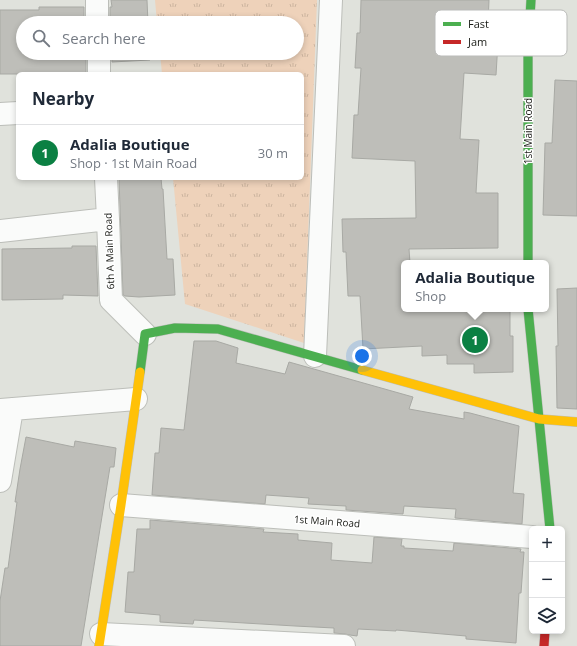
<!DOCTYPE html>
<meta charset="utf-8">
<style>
:root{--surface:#fff;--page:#f2f2f3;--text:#1f2937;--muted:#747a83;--line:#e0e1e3;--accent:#0b8043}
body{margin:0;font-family:"Open Sans",sans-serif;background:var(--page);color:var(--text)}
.controls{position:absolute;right:12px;bottom:12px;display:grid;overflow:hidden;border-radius:6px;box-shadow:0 2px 6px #0003}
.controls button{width:36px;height:36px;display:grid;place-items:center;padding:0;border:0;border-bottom:1px solid var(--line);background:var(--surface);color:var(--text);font:20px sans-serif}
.you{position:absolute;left:362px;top:356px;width:14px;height:14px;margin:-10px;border:3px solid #fff;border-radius:50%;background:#1a73e8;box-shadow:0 0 0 6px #1a73e833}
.badge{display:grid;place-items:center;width:26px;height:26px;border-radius:50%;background:var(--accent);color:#fff;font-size:13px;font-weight:700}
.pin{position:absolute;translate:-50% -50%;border:2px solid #fff;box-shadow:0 1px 4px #0006}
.popup{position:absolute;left:401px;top:260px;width:148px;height:52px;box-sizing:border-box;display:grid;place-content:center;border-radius:6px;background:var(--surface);filter:drop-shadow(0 1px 3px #0005);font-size:13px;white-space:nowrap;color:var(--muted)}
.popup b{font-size:15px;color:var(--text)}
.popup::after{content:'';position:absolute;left:50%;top:100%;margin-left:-8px;border:8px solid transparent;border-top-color:var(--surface)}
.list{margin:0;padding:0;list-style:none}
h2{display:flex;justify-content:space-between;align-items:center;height:52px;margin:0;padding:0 16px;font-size:17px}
h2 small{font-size:13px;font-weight:400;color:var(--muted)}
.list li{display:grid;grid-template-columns:26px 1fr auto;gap:12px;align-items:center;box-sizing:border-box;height:56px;padding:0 16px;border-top:1px solid var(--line)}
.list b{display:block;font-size:15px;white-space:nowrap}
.list p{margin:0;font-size:13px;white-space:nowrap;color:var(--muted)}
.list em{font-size:13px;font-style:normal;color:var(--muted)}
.icon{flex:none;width:22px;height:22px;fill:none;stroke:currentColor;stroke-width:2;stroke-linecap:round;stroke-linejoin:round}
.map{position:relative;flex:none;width:577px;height:646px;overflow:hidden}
.search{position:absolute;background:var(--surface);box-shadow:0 2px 6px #0003;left:16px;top:16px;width:288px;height:44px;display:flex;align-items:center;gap:10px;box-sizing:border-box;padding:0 14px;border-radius:22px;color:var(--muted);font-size:15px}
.panel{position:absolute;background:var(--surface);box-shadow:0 2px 6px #0003;left:16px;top:72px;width:288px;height:108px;border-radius:6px}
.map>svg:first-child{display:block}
.park{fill:url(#park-tufts)}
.building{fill:#bebeb9;stroke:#a8a9a4}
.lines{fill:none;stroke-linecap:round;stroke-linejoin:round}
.street-casing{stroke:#bcbeb9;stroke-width:24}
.fast-casing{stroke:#bcbeb9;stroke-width:10}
.slow-casing{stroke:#bcbeb9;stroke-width:10}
.jam-casing{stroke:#bcbeb9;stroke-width:10}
.street{stroke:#fafbfa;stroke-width:22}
.fast{stroke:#4caf50;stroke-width:9}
.slow{stroke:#ffc107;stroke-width:9}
.jam{stroke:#c62828;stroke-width:9}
.labels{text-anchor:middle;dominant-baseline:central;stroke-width:3;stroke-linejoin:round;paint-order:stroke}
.street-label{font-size:10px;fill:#191b16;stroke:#fff}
.key{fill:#fff;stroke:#babbb9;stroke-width:1}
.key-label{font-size:11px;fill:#191b16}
</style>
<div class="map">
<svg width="577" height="646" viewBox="0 0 577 646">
<defs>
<pattern id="park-tufts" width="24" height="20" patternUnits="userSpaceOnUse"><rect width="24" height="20" fill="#eed2ba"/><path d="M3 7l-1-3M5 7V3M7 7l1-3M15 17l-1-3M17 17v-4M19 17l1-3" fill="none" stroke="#ccb49f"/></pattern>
</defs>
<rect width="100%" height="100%" fill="#e0e2dc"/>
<path class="park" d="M155 0H317L304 343 185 304 173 178H302V74H162L160 53H297V23H157Z"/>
<path class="building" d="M111 0H147L148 23H110V7H112Z
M361 0H489L488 24 499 25 496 75 464 73 460 139 479 140 476 193H498V248L409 249 410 263H404V309H510V336H513V372L474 373V364H447V355L422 356V346L363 349 360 296H348L346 252H343L342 219 416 218 415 161 352 158 354 115H358L361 68H355L357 33H360Z
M39 7H84V23H23V53H86V74H0V10H39Z
M112 53H149L150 60 112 62Z
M555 80 577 81V216L543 215 545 143H552Z
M119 178H161L162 189H163L167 259H173L175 295 139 297 125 296 123 295Z
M72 246H96L98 296 63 295V299L2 300V249L72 248Z
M577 288V409L557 408 556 346H558L557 289Z
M194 341H216L238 348 236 363 285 374 289 362 413 397 409 409 464 419V412L470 413 519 426 513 493 524 494 522 524 455 518 456 509 404 506 403 514 346 510V506L308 504 309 498 266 495 265 504 152 495 155 453H159L161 428 184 430Z
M26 437 74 447 75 441 116 448 114 467H110L81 646H0V601L5 568H8L17 502H15L20 469Z
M150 520 264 529 263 532 298 534V540L332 543 331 560 372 563 374 537 402 539 401 546H404V548L453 551 454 543 521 549 520 552H524L521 593H519L516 643 466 639V636L396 630V631L358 629 357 636 350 635 345 634 334 633V628L295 626 194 620 193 624 160 622V615L125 612 128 572H134L137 529H150Z"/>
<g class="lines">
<g class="street-casing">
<path id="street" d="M97 0V23
M99 53V74
M0 114 18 113
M106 178 108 219 111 300 145 334
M0 231 108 219
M315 356 331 0
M0 410 136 399
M0 481 12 409
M121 505 532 537
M101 634 344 646"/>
</g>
<g class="fast-casing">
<path id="fast" d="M528 263V50L531 0
M528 309 550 529
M140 372 145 334 175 328 218 329 362 370"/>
</g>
<g class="slow-casing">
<path id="slow" d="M362 370 539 419 577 422
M99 646 121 505 140 372"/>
</g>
<g class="jam-casing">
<path id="jam" d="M544 646 545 631"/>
</g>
<use href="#street" class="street"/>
<use href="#fast" class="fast"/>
<use href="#slow" class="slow"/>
<use href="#jam" class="jam"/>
</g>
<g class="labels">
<g class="street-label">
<text transform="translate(528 131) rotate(-90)">1st Main Road</text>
<text transform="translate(109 251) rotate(-92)">6th A Main Road</text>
<text transform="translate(327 521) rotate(4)">1st Main Road</text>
</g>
</g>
<rect x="435" y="10" width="132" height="46" rx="6" class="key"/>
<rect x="443" y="22" width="18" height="4" fill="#4caf50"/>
<rect x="443" y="40" width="18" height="4" fill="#c62828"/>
<g class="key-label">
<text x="468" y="28">Fast</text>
<text x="468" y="46">Jam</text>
</g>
</svg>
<div class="controls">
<button>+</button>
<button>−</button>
<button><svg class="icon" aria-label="layers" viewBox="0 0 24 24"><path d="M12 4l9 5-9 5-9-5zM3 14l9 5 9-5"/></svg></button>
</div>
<div class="you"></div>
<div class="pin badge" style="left:475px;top:340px">1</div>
<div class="popup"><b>Adalia Boutique</b>Shop</div>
<div class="search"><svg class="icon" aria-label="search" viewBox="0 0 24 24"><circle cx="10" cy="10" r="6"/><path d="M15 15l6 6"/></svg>Search here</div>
<section class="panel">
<h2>Nearby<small></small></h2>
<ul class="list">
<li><span class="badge">1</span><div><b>Adalia Boutique</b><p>Shop · 1st Main Road</p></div><em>30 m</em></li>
</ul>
</section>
</div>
